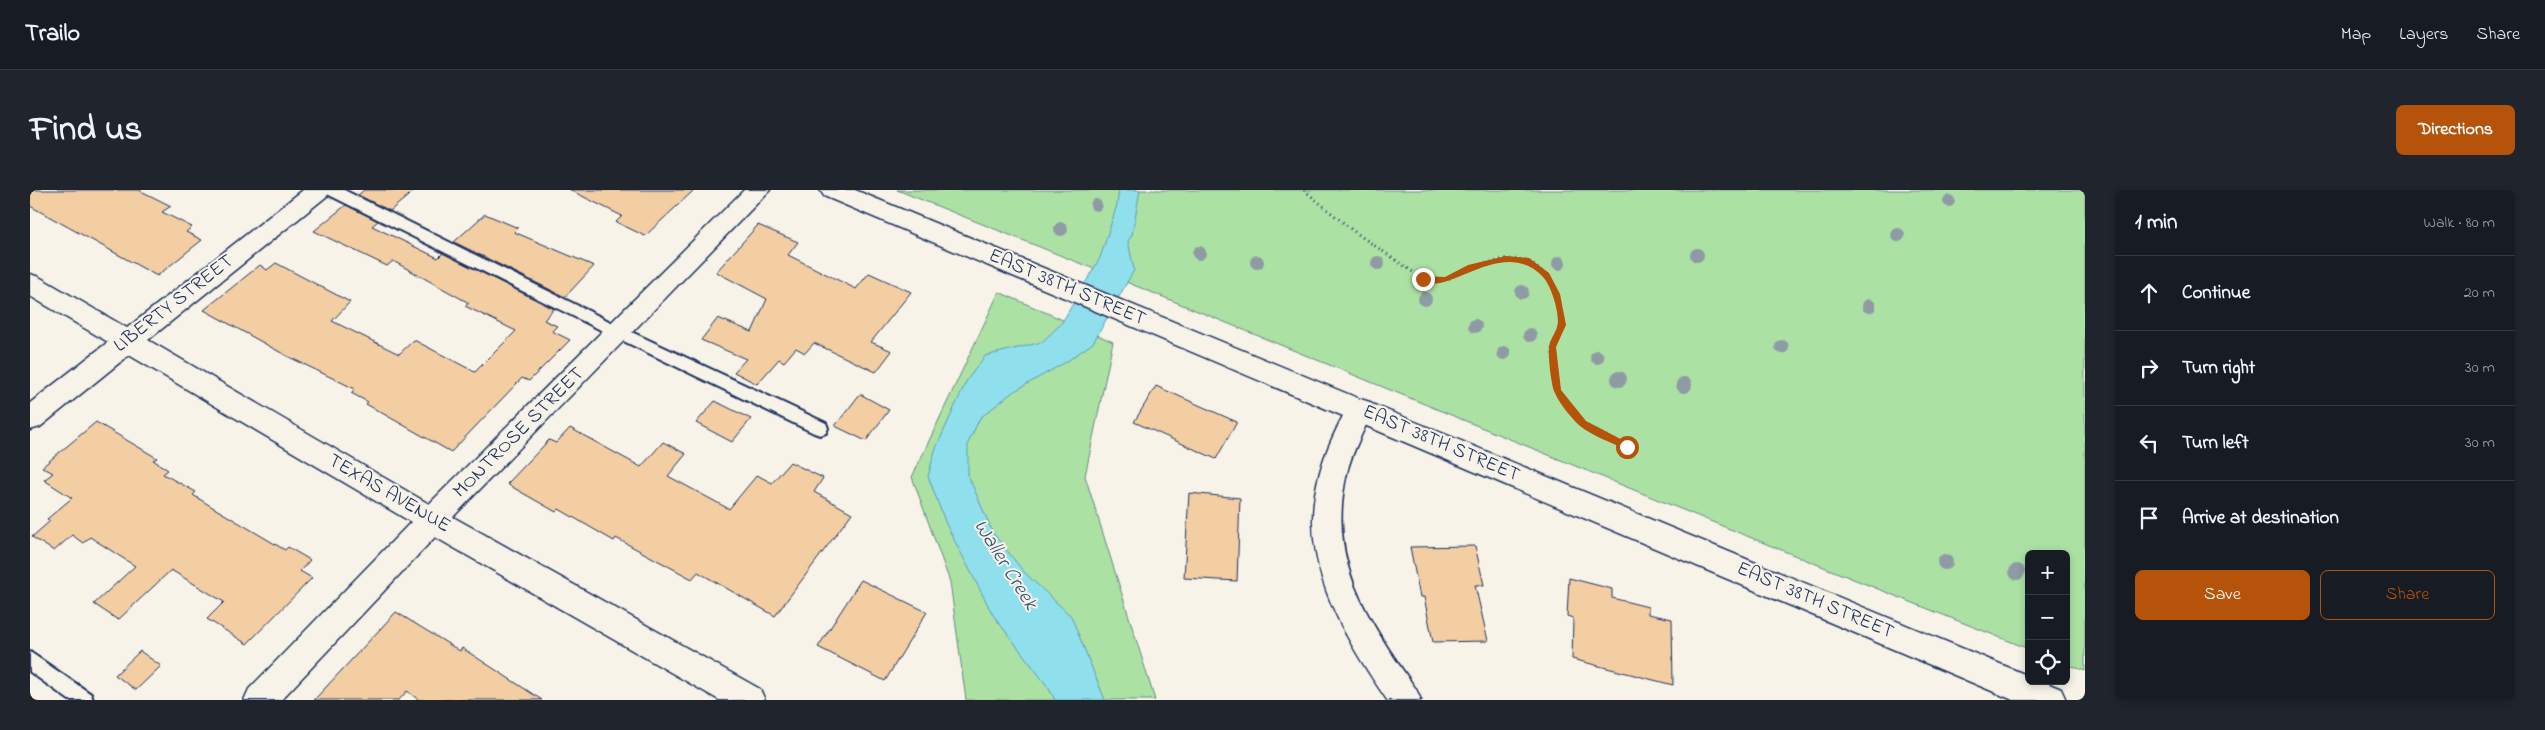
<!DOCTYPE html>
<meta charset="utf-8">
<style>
:root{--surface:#171b24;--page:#20242c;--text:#f1f3f6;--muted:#9ea1a6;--line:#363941;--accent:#b45309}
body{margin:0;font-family:"Indie Flower",sans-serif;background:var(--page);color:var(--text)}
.controls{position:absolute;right:15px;bottom:15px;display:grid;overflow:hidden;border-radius:8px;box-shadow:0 2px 8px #0003}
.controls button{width:45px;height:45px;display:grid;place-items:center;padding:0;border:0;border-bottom:1px solid var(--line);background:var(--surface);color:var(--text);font:25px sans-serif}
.stop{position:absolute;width:15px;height:15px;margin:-11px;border:4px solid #b45309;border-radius:50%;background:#fff}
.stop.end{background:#b45309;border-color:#fff;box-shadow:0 1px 5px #0008}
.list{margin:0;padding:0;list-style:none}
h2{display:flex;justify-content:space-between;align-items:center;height:65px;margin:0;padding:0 20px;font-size:21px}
h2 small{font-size:16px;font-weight:400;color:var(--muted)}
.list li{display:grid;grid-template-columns:32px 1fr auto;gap:15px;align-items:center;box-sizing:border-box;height:75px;padding:0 20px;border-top:1px solid var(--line)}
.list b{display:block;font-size:19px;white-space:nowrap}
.list em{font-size:16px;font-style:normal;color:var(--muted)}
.actions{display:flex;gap:10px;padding:15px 20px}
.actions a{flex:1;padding:11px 0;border:1px solid var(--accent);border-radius:8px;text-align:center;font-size:18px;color:var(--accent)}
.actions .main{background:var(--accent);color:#fff}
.icon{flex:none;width:28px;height:28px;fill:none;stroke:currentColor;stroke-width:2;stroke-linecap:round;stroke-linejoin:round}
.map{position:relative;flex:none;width:2055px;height:510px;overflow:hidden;border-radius:8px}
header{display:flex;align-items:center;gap:30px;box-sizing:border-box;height:70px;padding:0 25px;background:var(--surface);border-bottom:1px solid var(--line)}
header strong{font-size:24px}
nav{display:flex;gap:28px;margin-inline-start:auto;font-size:18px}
.intro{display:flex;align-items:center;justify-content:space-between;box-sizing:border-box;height:120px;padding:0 30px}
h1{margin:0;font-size:35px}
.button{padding:12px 22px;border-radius:8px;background:var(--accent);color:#fff;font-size:18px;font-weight:700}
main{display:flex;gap:30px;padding:0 30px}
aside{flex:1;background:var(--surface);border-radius:8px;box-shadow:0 2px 8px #0003}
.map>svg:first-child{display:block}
.green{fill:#ace1a4;stroke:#648881}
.water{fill:#90dfed;stroke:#6199b4}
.building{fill:#f3cea3;stroke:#1b2f5e}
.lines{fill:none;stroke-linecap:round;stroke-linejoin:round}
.lane-casing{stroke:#1b2f5e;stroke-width:4}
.street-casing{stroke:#1b2f5e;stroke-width:3}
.secondary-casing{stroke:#1b2f5e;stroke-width:3}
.path{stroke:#1b2f5e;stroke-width:3;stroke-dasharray:1 4;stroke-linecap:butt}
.lane{fill:#f7f3e8;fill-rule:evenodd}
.street{fill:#f7f3e8;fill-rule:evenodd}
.secondary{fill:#f7f3e8;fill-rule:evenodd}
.tree{fill:#8e9ba4}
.route{fill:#b45309}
.labels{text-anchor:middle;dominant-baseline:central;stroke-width:4;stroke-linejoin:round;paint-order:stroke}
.street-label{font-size:20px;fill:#1b2f5e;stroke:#f7f3e8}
.water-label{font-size:21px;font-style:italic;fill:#32527b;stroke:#f7f3e8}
</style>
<header>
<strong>Trailo</strong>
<nav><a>Map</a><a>Layers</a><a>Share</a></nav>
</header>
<div class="intro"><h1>Find us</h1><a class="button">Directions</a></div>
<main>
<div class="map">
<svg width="2055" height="510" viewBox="0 0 2055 510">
<rect width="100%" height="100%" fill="#f7f3e8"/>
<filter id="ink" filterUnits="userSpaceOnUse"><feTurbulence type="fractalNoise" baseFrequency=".02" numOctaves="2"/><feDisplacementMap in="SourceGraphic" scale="10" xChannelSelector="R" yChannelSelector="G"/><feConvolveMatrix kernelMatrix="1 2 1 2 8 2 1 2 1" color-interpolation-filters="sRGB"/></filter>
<g filter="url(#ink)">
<path class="green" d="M867 0H2055V481L2036 474V364H1999V459C1620 310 1246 150 867 0Z
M969 102 1083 152 1055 286 1125 510H936L920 392 882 287Z"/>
<path class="water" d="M1089 0H1110L1102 45 1098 51 1104 80 1063 153 1036 172 983 202 950 228 938 253V285L963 343 993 381 1041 426 1075 510H1025L1018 497 963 425 916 334 898 286 905 260 937 190 955 166 1012 152 1031 134 1070 68 1087 15Z"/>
<path class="building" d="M0 0H109L141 16 132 22 162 37 156 42 172 50 127 86 0 16Z
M334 0H385L360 21 328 5Z
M540 0H664L615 46 586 32 592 26Z
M316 15 348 31 342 36 408 68 413 63 524 119 514 130 527 136 522 141 540 150 499 191 492 188 421 262 336 214 338 212 321 203 325 199 257 166 174 120 230 75 237 80 246 73 320 112 302 131 369 164 384 150 445 182 486 141 435 116 439 113 363 71 357 76 284 41Z
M455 24 488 38 484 42 564 76 535 107 424 52Z
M728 35 768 52 758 65 826 99 839 83 881 102 841 152 862 161 846 182 784 153 775 163 766 158 754 172 749 169 727 194 704 182 716 169 671 150 688 128 722 142 737 109 686 82Z
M1126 196 1207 232 1186 269 1104 232Z
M830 204 859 220 836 251 805 236Z
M685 211 721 229 702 252 666 233Z
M66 232 127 268 123 270 138 280 133 284 166 302 163 305 179 315 255 360 258 357 280 370 270 381 282 388 217 454 177 429 194 412 141 380 88 430 64 414 105 376 60 347 53 353 42 345 24 361 2 347 20 331 17 329 42 308 14 290 23 283 12 277Z
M540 238 611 277 633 252 656 264 638 286 699 319 727 285 742 293 760 272 793 288 784 302 822 323 745 426 668 382 662 389 586 348 584 351 529 319 526 322 477 294 519 250 526 253Z
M1159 303 1210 308 1207 391 1154 388Z
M1445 356 1454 395H1445L1458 451 1403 452 1394 407H1390L1380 357Z
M1539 388 1582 399V408L1618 417V424L1642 429 1643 495 1542 469 1543 428 1537 426Z
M831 390 897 422 855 491 788 457Z
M366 422 430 461 432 458 512 510H389L377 501 369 510H284Z
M110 461 131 476 106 500 85 485Z"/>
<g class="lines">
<g class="lane-casing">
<path id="lane" d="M295 0H314L593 138 796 233 798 238 796 243 790 245 784 243 583 146 297 4Z
M0 462 61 504 63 510H39L0 482Z"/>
</g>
<g class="street-casing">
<path id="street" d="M273 0H301L297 6 118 150 399 314 714 0H740L423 327 730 499 735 510H689L405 347 251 510H214L219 499 381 332 99 165 10 237 0 240V213L78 152 0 106V84L9 87 97 138Z
M1330 209 1340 212 1343 220C1334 241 1322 261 1317 283 1296 372 1338 430 1386 499L1391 510H1357C1311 442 1265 367 1290 282 1296 258 1309 234 1320 212Z"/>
</g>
<g class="secondary-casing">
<path id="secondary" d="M790 0H825L1999 486V491H2012L2031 499 2036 510H1983L794 6Z"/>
</g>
<path class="path" d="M1274 0 1322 40 1393 89 1416 90 1440 77 1476 69 1497 70 1516 85 1527 104 1532 135 1522 157 1528 201 1553 234 1597 257"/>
<use href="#lane" class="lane"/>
<use href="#street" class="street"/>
<use href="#secondary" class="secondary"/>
</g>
<g class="tree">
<circle cx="1919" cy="11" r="6"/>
<circle cx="1066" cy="15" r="6"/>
<circle cx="1031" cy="39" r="7"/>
<circle cx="1868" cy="45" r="7"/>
<circle cx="1169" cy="63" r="7"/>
<circle cx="1667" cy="65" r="7"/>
<circle cx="1227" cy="72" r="7"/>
<circle cx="1348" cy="73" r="7"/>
<circle cx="1529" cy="73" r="7"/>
<circle cx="1492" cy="102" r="7"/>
<circle cx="1395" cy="109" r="7"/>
<circle cx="1839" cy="116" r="7"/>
<circle cx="1445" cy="136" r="7"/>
<circle cx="1500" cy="145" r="7"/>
<circle cx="1752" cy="157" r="7"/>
<circle cx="1474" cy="163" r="7"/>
<circle cx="1567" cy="167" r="7"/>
<circle cx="1589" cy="189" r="8"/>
<circle cx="1654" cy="195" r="8"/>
<circle cx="1915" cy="372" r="8"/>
<circle cx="1987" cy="382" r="8"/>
</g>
</g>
<path class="route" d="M1476 66 1499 68 1519 83 1530 104 1536 135 1526 157 1531 200 1556 231 1600 254V259H1594C1581 252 1562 246 1550 236 1542 229 1529 213 1525 203 1521 196 1518 165 1519 158 1519 151 1525 144 1527 137 1531 126 1521 95 1513 87 1472 43 1413 112 1390 89L1393 86 1415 87 1438 75Z"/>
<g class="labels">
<g class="street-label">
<text transform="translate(1037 98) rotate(23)">EAST 38TH STREET</text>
<text transform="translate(144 114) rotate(-38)">LIBERTY STREET</text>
<text transform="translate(489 243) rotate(-45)">MONTROSE STREET</text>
<text transform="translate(1411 254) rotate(23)">EAST 38TH STREET</text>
<text transform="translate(359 304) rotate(30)">TEXAS AVENUE</text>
<text transform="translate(1785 411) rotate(23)">EAST 38TH STREET</text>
</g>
<g class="water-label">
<text transform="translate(975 375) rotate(58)">Waller Creek</text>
</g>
</g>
</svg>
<div class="controls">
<button>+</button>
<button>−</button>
<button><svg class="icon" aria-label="locate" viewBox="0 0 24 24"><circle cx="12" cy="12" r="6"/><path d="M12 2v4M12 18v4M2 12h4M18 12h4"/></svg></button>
</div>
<div class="stop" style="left:1597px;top:257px"></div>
<div class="stop end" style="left:1393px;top:89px"></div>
</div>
<aside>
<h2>1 min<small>Walk · 80 m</small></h2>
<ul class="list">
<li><svg class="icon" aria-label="ahead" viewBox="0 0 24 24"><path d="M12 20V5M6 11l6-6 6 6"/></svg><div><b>Continue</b></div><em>20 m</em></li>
<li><svg class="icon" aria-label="right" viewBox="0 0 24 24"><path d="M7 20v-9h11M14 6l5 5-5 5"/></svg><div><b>Turn right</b></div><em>30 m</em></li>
<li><svg class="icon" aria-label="left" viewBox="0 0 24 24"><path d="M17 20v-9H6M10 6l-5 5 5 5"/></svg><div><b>Turn left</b></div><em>30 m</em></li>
<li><svg class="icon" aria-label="arrive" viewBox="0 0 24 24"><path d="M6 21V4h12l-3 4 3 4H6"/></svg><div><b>Arrive at destination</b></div></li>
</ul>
<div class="actions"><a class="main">Save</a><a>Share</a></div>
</aside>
</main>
